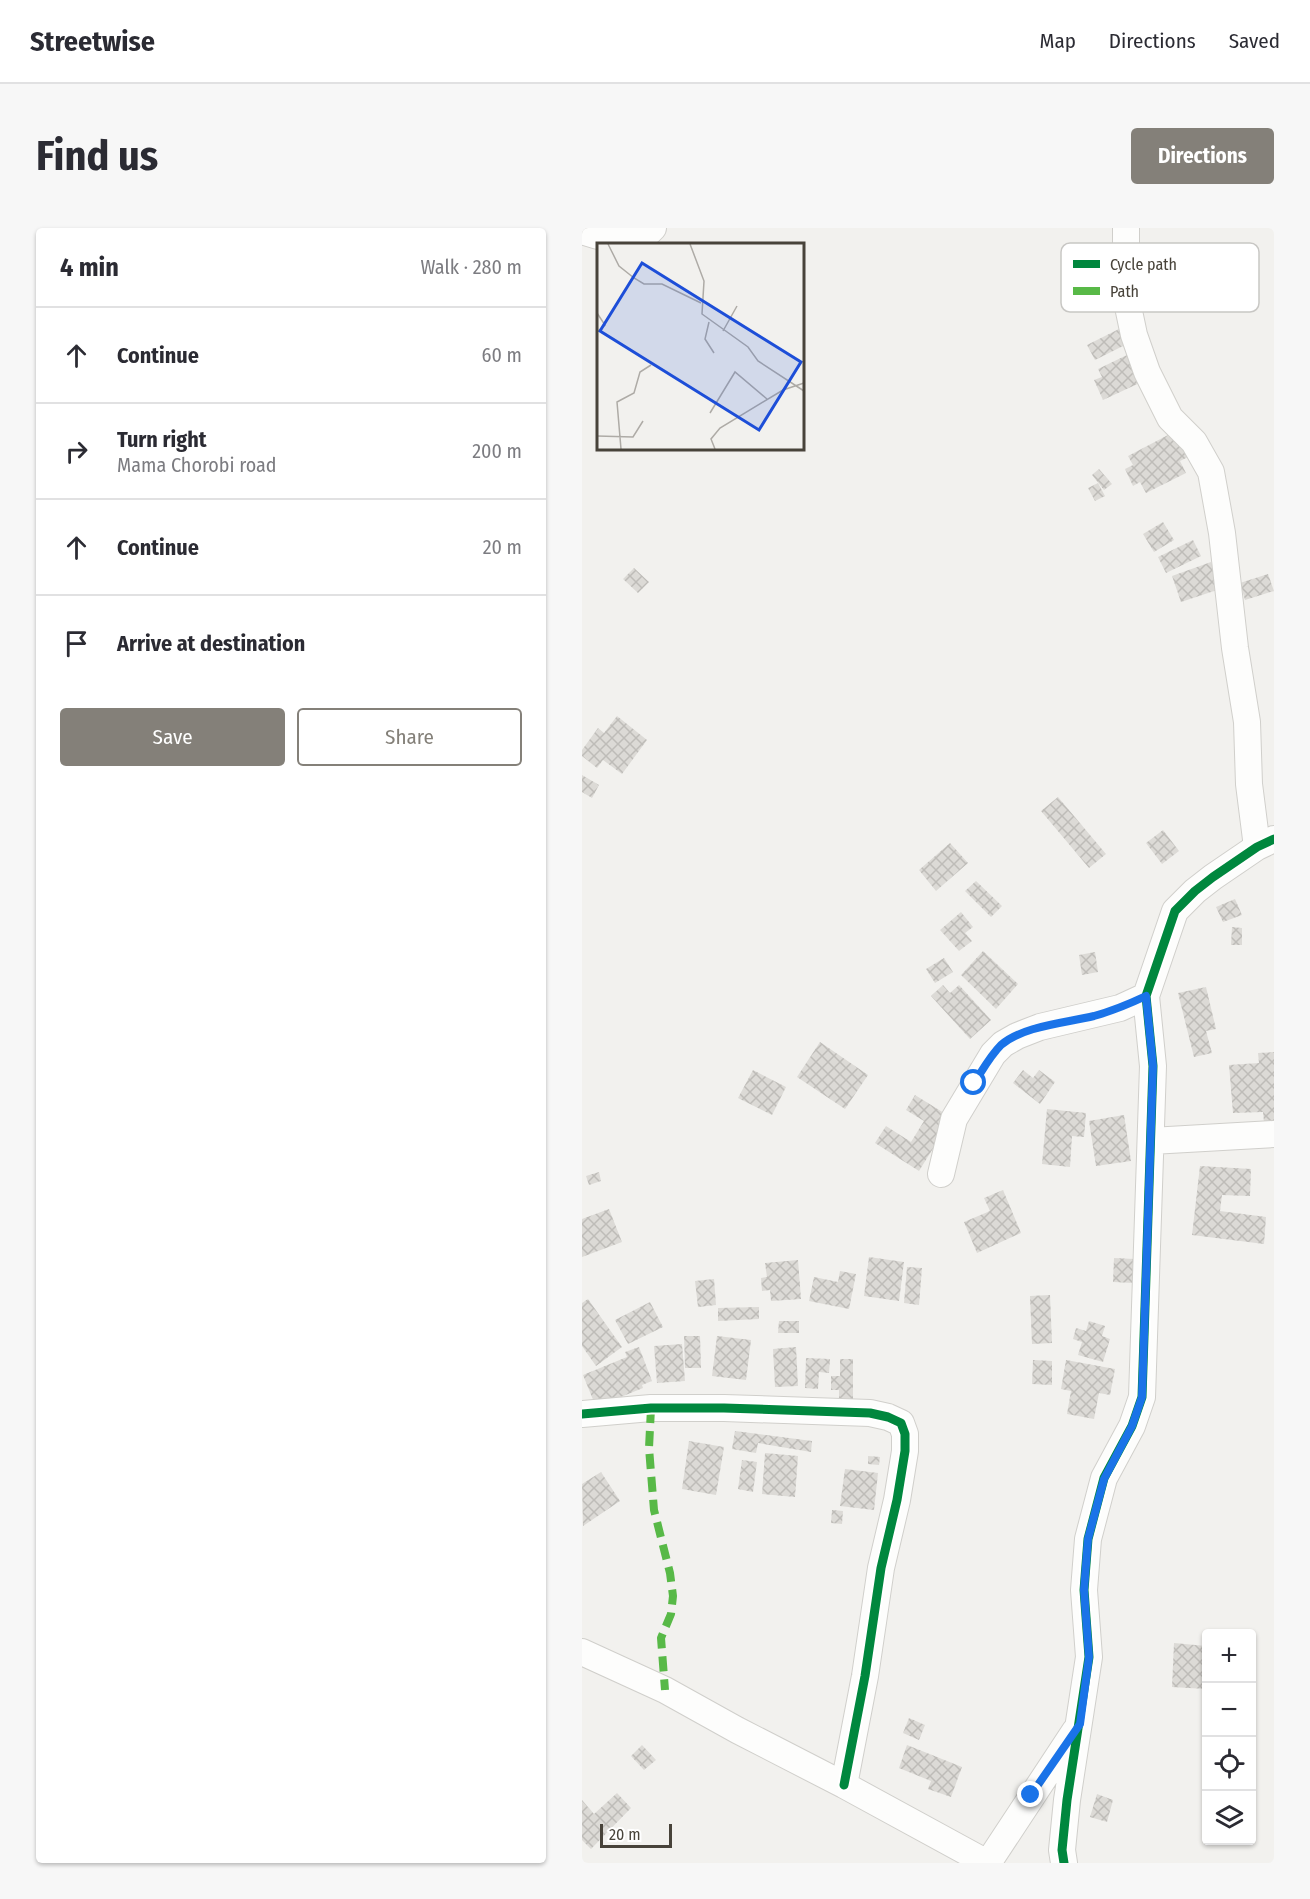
<!DOCTYPE html>
<meta charset="utf-8">
<style>
:root{--surface:#fff;--page:#f7f7f7;--text:#2b2b33;--muted:#7c7c81;--line:#e1e1e2;--accent:#848079}
body{margin:0;font-family:"Fira Sans Condensed",sans-serif;background:var(--page);color:var(--text)}
.controls{position:absolute;right:18px;bottom:18px;display:grid;overflow:hidden;border-radius:6px;box-shadow:0 2px 4px #0004}
.controls button{width:54px;height:54px;display:grid;place-items:center;padding:0;border:0;border-bottom:2px solid var(--line);background:var(--surface);color:var(--text);font:30px sans-serif}
.scale{position:absolute;left:18px;bottom:15px;width:72px;box-sizing:border-box;padding-left:6px;border:3px solid #48433a;border-top:0;font-size:16px;line-height:21px;white-space:nowrap;color:#48433a;-webkit-text-stroke:4px #fff;paint-order:stroke}
.stop{position:absolute;width:18px;height:18px;margin:-14px;border:4px solid #1a73e8;border-radius:50%;background:#fff}
.stop.end{background:#1a73e8;border-color:#fff;box-shadow:0 2px 6px #0008}
.list{margin:0;padding:0;list-style:none}
h2{display:flex;justify-content:space-between;align-items:center;height:78px;margin:0;padding:0 24px;font-size:26px}
h2 small{font-size:20px;font-weight:400;color:var(--muted)}
.list li{display:grid;grid-template-columns:39px 1fr auto;gap:18px;align-items:center;box-sizing:border-box;height:96px;padding:0 24px;border-top:2px solid var(--line)}
.list b{display:block;font-size:22px;white-space:nowrap}
.list p{margin:0;font-size:20px;white-space:nowrap;color:var(--muted)}
.list em{font-size:20px;font-style:normal;color:var(--muted)}
.actions{display:flex;gap:12px;padding:18px 24px}
.actions a{flex:1;padding:14px 0;border:2px solid var(--accent);border-radius:6px;text-align:center;font-size:21px;color:var(--accent)}
.actions .main{background:var(--accent);color:#fff}
.icon{flex:none;width:33px;height:33px;fill:none;stroke:currentColor;stroke-width:2;stroke-linecap:round;stroke-linejoin:round}
.map{position:relative;flex:none;width:692px;height:1635px;overflow:hidden;border-radius:6px}
header{display:flex;align-items:center;gap:36px;box-sizing:border-box;height:84px;padding:0 30px;background:var(--surface);border-bottom:2px solid var(--line)}
header strong{font-size:28px}
nav{display:flex;gap:33px;margin-inline-start:auto;font-size:21px}
.intro{display:flex;align-items:center;justify-content:space-between;box-sizing:border-box;height:144px;padding:0 36px}
h1{margin:0;font-size:42px}
.button{padding:15px 27px;border-radius:6px;background:var(--accent);color:#fff;font-size:21px;font-weight:700}
main{display:flex;gap:36px;padding:0 36px}
aside{flex:1;background:var(--surface);border-radius:6px;box-shadow:0 2px 4px #0004}
.map>svg:first-child{display:block}
.building{fill:url(#building-cross-hatch)}
.lines{fill:none;stroke-linecap:round;stroke-linejoin:round}
.minor-casing{stroke:#d0cfcb;stroke-width:28}
.minor{stroke:#fdfdfc;stroke-width:26}
.quiet{stroke:#58b947;stroke-width:8;stroke-dasharray:15 8;stroke-linecap:butt}
.cycleway-casing{stroke:#fff;stroke-width:13}
.cycleway{stroke:#00873e;stroke-width:9}
.route{stroke:#1a73e8;stroke-width:8}
.inset-road{fill:none;stroke:#aeaba6;stroke-width:1.5}
.view{fill:#1d4ed8;fill-opacity:0.15;stroke:#1d4ed8;stroke-width:3}
.inset-edge{fill:none;stroke:#48433a;stroke-width:3}
.key{fill:#fff;stroke:#c8c7c4;stroke-width:1.5}
.key-label{font-size:16px;fill:#48433a}
</style>
<header>
<strong>Streetwise</strong>
<nav><a>Map</a><a>Directions</a><a>Saved</a></nav>
</header>
<div class="intro"><h1>Find us</h1><a class="button">Directions</a></div>
<main>
<aside>
<h2>4 min<small>Walk · 280 m</small></h2>
<ul class="list">
<li><svg class="icon" aria-label="ahead" viewBox="0 0 24 24"><path d="M12 20V5M6 11l6-6 6 6"/></svg><div><b>Continue</b></div><em>60 m</em></li>
<li><svg class="icon" aria-label="right" viewBox="0 0 24 24"><path d="M7 20v-9h11M14 6l5 5-5 5"/></svg><div><b>Turn right</b><p>Mama Chorobi road</p></div><em>200 m</em></li>
<li><svg class="icon" aria-label="ahead" viewBox="0 0 24 24"><path d="M12 20V5M6 11l6-6 6 6"/></svg><div><b>Continue</b></div><em>20 m</em></li>
<li><svg class="icon" aria-label="arrive" viewBox="0 0 24 24"><path d="M6 21V4h12l-3 4 3 4H6"/></svg><div><b>Arrive at destination</b></div></li>
</ul>
<div class="actions"><a class="main">Save</a><a>Share</a></div>
</aside>
<div class="map">
<svg width="692" height="1635" viewBox="0 0 692 1635">
<defs>
<pattern id="building-cross-hatch" width="8" height="8" patternUnits="userSpaceOnUse" patternTransform="scale(1.5)"><rect width="8" height="8" fill="#dcdad6"/><path d="M0 0l8 8M0 8l8-8" fill="none" stroke="#bebcb8"/></pattern>
</defs>
<rect width="100%" height="100%" fill="#f2f1ee"/>
<path class="building" d="M541 99 549 114 513 132 505 117Z
M545 127 549 135 564 152 521 172 512 152 520 149 516 141Z
M595 205 608 228 598 233 604 245 564 265 558 254 551 258 543 241 551 237 546 228 586 207 587 209Z
M517 241 530 256 522 262 510 247Z
M516 255 523 268 513 273 506 260Z
M581 294 592 312 572 324 561 306Z
M611 312 619 328 584 345 576 329Z
M629 334 638 361 599 374 590 348Z
M52 340 67 354 56 365 41 351Z
M686 346 692 363 663 372 658 355Z
M35 488 65 512 40 546 21 532 15 540 0 528V522L16 500 22 505Z
M0 547 17 557 10 570 0 564Z
M476 569 524 626 507 640 459 583Z
M581 602 597 623 580 636 564 615Z
M368 615 386 635 354 663 337 642Z
M394 653 420 678 409 689 383 663Z
M653 671 660 687 641 694 634 679Z
M379 684 391 699 383 705 390 713 377 723 358 702Z
M650 699 660 700V717H649Z
M401 723 436 756 414 781 379 747Z
M513 724 516 744 500 747 497 727Z
M362 730 371 744 353 755 344 741Z
M361 757 368 765 377 757 409 792 388 811 349 768Z
M624 759 634 801 624 803 630 825 612 829 596 765Z
M238 814 286 847 263 881 215 849Z
M692 824V894H682L681 884 651 885 647 837 677 835 676 825Z
M171 842 204 859 190 887 156 870Z
M441 842 451 850 457 842 473 854 458 876 431 855Z
M333 867 370 890 337 943 293 915 304 898 329 914 342 893 324 882Z
M465 881 504 885 502 909 490 908 488 939 460 936Z
M542 887 549 933 514 938 507 893Z
M618 938 669 941 668 968 640 967 638 983 684 989 682 1016 610 1007Z
M17 944 19 953 7 957 4 948Z
M421 962 439 1005 395 1025 382 994 408 983 402 970Z
M27 981 40 1014 0 1029V991Z
M287 1029 322 1034 317 1073 282 1068Z
M532 1030 552 1031 551 1055 531 1054Z
M216 1032 219 1071 189 1073 188 1062 180 1063 179 1050 185 1049 183 1035Z
M325 1039 340 1040 337 1077 322 1075Z
M258 1043 274 1046 267 1081 227 1073 232 1049 256 1054Z
M132 1051 134 1077 116 1079 113 1053Z
M468 1067 470 1115 450 1116 448 1068Z
M6 1071 40 1119 14 1138 0 1118V1075Z
M68 1074 81 1099 46 1116 33 1092Z
M177 1079V1091L136 1093V1080Z
M197 1093H217V1105H196Z
M507 1093 523 1098 520 1108 528 1111 521 1134 496 1127 500 1114 491 1111 494 1100 504 1103Z
M102 1108H118L119 1140H103Z
M135 1108 169 1112 164 1152 130 1148Z
M100 1116 103 1153 75 1155 72 1118Z
M57 1119 70 1153 60 1157 61 1160 14 1179 1 1147 45 1129 43 1124Z
M214 1119 216 1158 193 1159 191 1121Z
M224 1130 248 1131 247 1145 237 1144 236 1161 223 1160Z
M258 1131H271V1171L257 1170V1162H249V1148H258Z
M451 1132 470 1133V1157L450 1156Z
M484 1132 533 1141 528 1167 517 1165 512 1191 485 1186 489 1163 479 1161Z
M153 1203 230 1213 229 1224 176 1215 174 1225 150 1221Z
M107 1213 142 1219 134 1267 100 1261Z
M183 1225 216 1228 213 1269 180 1266Z
M286 1228 298 1229 297 1237 286 1236Z
M160 1232 175 1234 171 1264 156 1261Z
M263 1241 296 1245 292 1282 258 1278Z
M19 1244 38 1273 1 1298 0 1256Z
M250 1282 261 1283 260 1296 249 1295Z
M592 1415 624 1418V1461L590 1459Z
M327 1490 343 1497 337 1512 321 1505Z
M60 1517 74 1532 62 1542 49 1528Z
M325 1517 380 1539 369 1569 346 1561 349 1553 317 1540Z
M35 1565 49 1580 9 1621 0 1612V1572L12 1586Z
M515 1566 531 1572 525 1594 508 1589Z"/>
<g class="lines">
<g class="minor-casing">
<path id="minor" d="M544 0V69L552 107 565 144 588 190 612 214 629 244 640 305 653 420 665 494 667 556 675 619
M0 3C22 11 54 19 71 0
M569 913 692 906
M359 946 372 891 411 826 421 816 435 808 458 799 538 780 564 768
M0 1186 69 1180H142L288 1185 306 1189 319 1195 323 1206V1223L315 1272 299 1340 283 1448 262 1557
M0 1424 83 1462 155 1502 262 1557 405 1635
M406 1635 493 1503
M482 1635 480 1622 485 1572 507 1429 502 1362 506 1311 522 1250 550 1198 560 1169 571 838 564 768 593 683 613 663 631 649 675 619 692 611"/>
</g>
<use href="#minor" class="minor"/>
<path class="quiet" d="M69 1180 67 1220 72 1282 88 1345 91 1368 89 1386 79 1410 83 1462"/>
<g class="cycleway-casing">
<path id="cycleway" d="M0 1186 69 1180H142L288 1185 306 1189 319 1195 323 1206V1223L315 1272 299 1340 283 1448 262 1557
M482 1635 480 1622 485 1572 507 1429 502 1362 506 1311 522 1250 550 1198 560 1169 571 838 564 768 593 683 613 663 631 649 675 619 692 611"/>
</g>
<use href="#cycleway" class="cycleway"/>
</g>
<g class="lines">
<path class="route" d="M392 855C400 843 408 828 419 817 441 798 483 795 512 788 530 783 547 776 564 768L571 838 560 1169 550 1198 522 1251 506 1311 502 1362 507 1429 498 1496 449 1567"/>
</g>
<g transform="translate(15 15)">
<rect width="207" height="207" fill="#f2f1ee"/>
<path class="inset-road" d="M11 1 22 23 37 35 47 41H65L104 60M93 1 107 38 105 71 151 104 161 118 207 148M0 70 8 82 0 89M112 79 108 96 117 110M126 88 140 63M113 170 138 129 170 156M0 193 36 194 46 178M24 206 20 159 37 150 43 129 54 122M118 206 114 196 123 185 186 147 207 140"/>
<path class="view" d="M45 20 204 119 162 187 3 88Z"/>
<rect width="207" height="207" class="inset-edge"/>
</g>
<rect x="479" y="15" width="198" height="69" rx="9" class="key"/>
<rect x="491" y="32" width="27" height="8" fill="#00873e"/>
<rect x="491" y="59" width="27" height="8" fill="#58b947"/>
<g class="key-label">
<text x="528" y="42">Cycle path</text>
<text x="528" y="69">Path</text>
</g>
</svg>
<div class="controls">
<button>+</button>
<button>−</button>
<button><svg class="icon" aria-label="locate" viewBox="0 0 24 24"><circle cx="12" cy="12" r="6"/><path d="M12 2v4M12 18v4M2 12h4M18 12h4"/></svg></button>
<button><svg class="icon" aria-label="layers" viewBox="0 0 24 24"><path d="M12 4l9 5-9 5-9-5zM3 14l9 5 9-5"/></svg></button>
</div>
<div class="scale">20 m</div>
<div class="stop" style="left:392px;top:855px"></div>
<div class="stop end" style="left:449px;top:1567px"></div>
</div>
</main>
